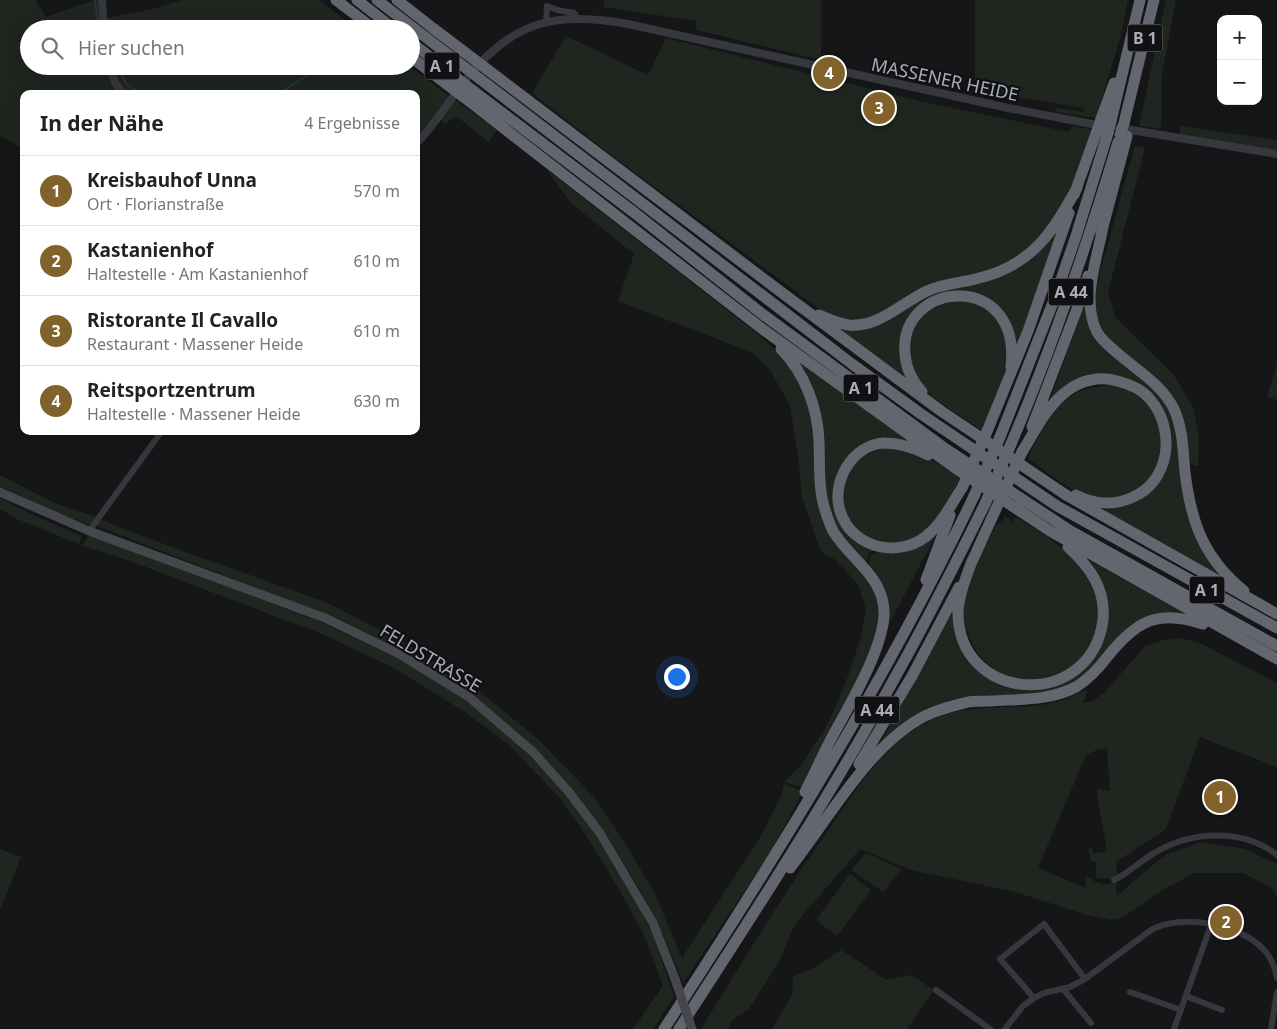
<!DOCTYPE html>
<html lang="de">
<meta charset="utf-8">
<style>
:root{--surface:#fff;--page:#f6f6f6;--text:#222;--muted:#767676;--line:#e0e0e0;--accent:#80622a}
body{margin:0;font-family:"Noto Sans",sans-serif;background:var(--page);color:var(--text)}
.controls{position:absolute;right:15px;top:15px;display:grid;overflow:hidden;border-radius:10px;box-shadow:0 5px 20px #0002}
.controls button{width:45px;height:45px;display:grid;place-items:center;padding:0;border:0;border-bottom:1px solid var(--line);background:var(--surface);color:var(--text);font:25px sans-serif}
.you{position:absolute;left:676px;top:676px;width:18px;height:18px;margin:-12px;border:4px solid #fff;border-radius:50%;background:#1a73e8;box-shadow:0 0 0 8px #1a73e833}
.badge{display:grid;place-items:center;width:32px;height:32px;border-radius:50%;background:var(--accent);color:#fff;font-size:16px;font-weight:700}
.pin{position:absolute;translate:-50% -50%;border:2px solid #fff;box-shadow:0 1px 5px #0006}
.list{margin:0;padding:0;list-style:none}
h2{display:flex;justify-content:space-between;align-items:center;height:65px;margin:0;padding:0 20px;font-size:21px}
h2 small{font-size:16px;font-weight:400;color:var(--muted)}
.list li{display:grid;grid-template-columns:32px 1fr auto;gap:15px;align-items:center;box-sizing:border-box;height:70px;padding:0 20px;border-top:1px solid var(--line)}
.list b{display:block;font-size:19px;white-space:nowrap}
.list p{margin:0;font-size:16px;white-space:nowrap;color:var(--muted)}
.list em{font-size:16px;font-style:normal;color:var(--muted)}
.icon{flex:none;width:28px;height:28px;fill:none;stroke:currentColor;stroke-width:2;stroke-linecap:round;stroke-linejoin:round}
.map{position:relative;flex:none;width:1277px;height:1029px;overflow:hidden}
.search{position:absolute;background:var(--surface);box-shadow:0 5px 20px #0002;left:20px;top:20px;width:400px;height:55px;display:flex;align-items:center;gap:12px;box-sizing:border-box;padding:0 18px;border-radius:28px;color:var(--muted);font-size:19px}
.panel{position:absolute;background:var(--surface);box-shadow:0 5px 20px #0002;left:20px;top:90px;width:400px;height:345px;border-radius:10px}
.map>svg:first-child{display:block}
.green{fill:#1e261f}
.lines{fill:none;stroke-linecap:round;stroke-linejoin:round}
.stream{stroke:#2c353c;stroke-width:2}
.minor{stroke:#37383d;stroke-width:6}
.tertiary{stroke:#37383d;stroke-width:8}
.secondary{stroke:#45474d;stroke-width:9}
.motorway{stroke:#63666e;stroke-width:11}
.secondary-bridge{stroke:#45474d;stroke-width:9}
.motorway-bridge{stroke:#63666e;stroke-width:11}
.labels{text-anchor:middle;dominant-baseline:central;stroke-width:4.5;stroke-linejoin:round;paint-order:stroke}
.shield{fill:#111113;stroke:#7b7e86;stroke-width:1}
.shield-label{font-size:16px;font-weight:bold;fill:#a8adb8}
.street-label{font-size:18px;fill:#a8adb8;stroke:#111113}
</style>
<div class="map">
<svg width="1277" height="1029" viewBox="0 0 1277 1029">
<rect width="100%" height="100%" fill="#161618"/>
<path class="green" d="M0 0H35L46 17 94 0H99L102 29H29V66H106L112 83 120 94H24V149L0 136Z
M181 0H319L357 29H107L106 18 153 9Z
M605 0H821V60L696 30V21L603 7Z
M975 0H1128L1120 38 1096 118 1055 112 1056 108 1083 112 1084 108 975 90Z
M1166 0H1176L1162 74 1161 129 1139 126Z
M566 36 648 75 666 38 919 101 1069 132 1073 126 1093 130 1078 172 1061 209 1032 246 1007 263 862 320H848L825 313 606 151 532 93Z
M111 66H409L450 97 416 139V94H125L117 81Z
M455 100 497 130 489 142 456 116 445 124 440 119Z
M1180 126 1277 140V150L1180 134Z
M1135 146 1145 148 1108 292 1115 317 1173 374 1193 407 1199 436 1198 466 1191 464C1186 437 1185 415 1169 392 1148 362 1100 349 1096 308 1094 285 1103 263 1109 241 1117 209 1126 177 1135 146Z
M546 169 754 331 781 355 801 384 812 415 821 510 868 576 878 597 881 616 875 644 804 788 784 782 802 764 823 732 837 704 848 676 860 640 866 609 858 584 833 558 821 552 802 497 799 462 790 406 770 370 751 352 618 301 634 254 571 203Z
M1056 231 1059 232 1016 347 1015 341 994 305 935 299 902 344 915 387 832 325 850 328 928 293 979 281Z
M1087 297 1091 326 1157 390 1169 408 1176 424 1187 508 1231 585 1099 510C1150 509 1184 469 1167 419 1165 411 1159 398 1151 393 1148 391 1141 390 1136 389 1120 385 1104 381 1088 376L1049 402Z
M952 301H967L979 305 991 312 1006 332 1007 365 1001 388 981 430C961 415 935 403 919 383 905 365 906 331 924 315 932 308 942 305 952 301Z
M793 355 909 441 894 439 851 454 837 512 874 550 869 554 865 564 836 530 827 509 822 438Z
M1277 364V400L1267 397Z
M1110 385C1125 389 1139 393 1150 406 1155 411 1159 422 1160 430 1168 472 1136 506 1093 497 1069 492 1047 472 1028 458 1039 435 1056 399 1083 390 1091 387 1101 386 1110 385Z
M883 446 920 453 960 477 947 507 919 538 896 545 865 538 846 518 841 488 856 459Z
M0 475 55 503 96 517 90 525 52 511 0 486Z
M0 498 35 516 82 536 79 544 17 519 0 509Z
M1005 516 1012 522 1016 517C1044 534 1074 552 1091 581 1108 609 1096 645 1072 666 1069 668 1066 672 1063 673 1059 675 1053 676 1049 677 1019 686 990 675 974 647 967 634 962 619 963 604 965 580 986 545 997 524L1003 523Z
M99 519 177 549 328 603 403 642 471 684 540 741 594 797 622 838 654 892 682 958 762 834 782 794 784 784 803 791 771 852 683 983 663 934 641 892 605 832 575 793 535 748 469 692 401 650 327 615 94 525Z
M937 533 884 634 886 616 868 568 871 556 882 550Z
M89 534 323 623 397 658 470 702 528 754 565 793 598 836 632 892 654 937 674 997 653 1029H633L663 986 645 937 619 889 588 838 559 797 510 746 465 712 392 667 322 634 130 561 82 546Z
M1089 560 1184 613 1157 616 1075 685 1051 694 955 699 929 709 877 749 954 609 959 642 990 679 1007 687 1020 689H1039L1063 683 1082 670 1095 656 1104 638 1108 619V602L1102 581Z
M1181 638 1202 644 1277 683V767L1200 737 1166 829 1116 862 1117 875 1111 879 1098 878 1096 877V863L1091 861 1088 848 1092 847 1093 854 1107 851C1104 830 1098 809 1097 788L1110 791 1107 748 1097 750 1086 755 1038 868 1086 888 1085 875C1096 883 1103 887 1116 882L1117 896 1138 877 1167 854 1202 842 1245 849 1277 864V896L1272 888 1243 873H1194L1161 891 1122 918 1111 920 1087 915 1015 892 911 870 860 849 800 918 791 932 780 960 749 1009 730 1022 729 1029H701C741 964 781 898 825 835 855 792 882 744 931 720 963 705 997 709 1031 706 1044 705 1059 702 1071 697 1077 694 1082 690 1088 690L1083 703 1091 702 1105 692 1145 646 1164 640Z
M0 849 21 857 0 910Z
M866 853 901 869 883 892 851 870Z
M850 874 871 890 837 936 816 920Z
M840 950 848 954 886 980 911 975 934 990 907 1029H772L792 995 793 976 818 966Z"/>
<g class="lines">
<path class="stream" d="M95 0 99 29
M119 66C122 83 129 89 145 94
M158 94H162
M271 94 284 90 322 66"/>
<path class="minor" d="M546 22 547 6 557 10 574 13 578 18
M89 531 162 431
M1114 880C1129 873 1141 860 1156 852 1192 831 1243 828 1277 855
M1063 989 1091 1023
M936 990 990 1029
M1130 992 1181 1010
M1186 996 1222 1010
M1034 998 1000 959 1044 924 1085 979
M1005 1029 1023 1006 1034 998 1044 993 1070 987 1085 979 1151 930C1182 913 1241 924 1264 950 1271 957 1275 968 1277 978
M1174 1029 1211 925
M1271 1029 1277 992"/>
<path class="tertiary" d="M102 0 104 29
M109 66 115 82 123 94
M1119 128 1277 154
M416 144C436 123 450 99 468 77 515 19 557 12 628 24L1008 108 1102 126"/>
<path class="secondary" d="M0 492 89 531 325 618 399 654 469 697 533 752 568 791 600 833 653 923 675 979"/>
<path class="motorway" d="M336 0 374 29
M357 0 394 29
M397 0 434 29
M488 70 785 295 941 411 1066 495 1277 614
M480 79 852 364 921 414 1057 506 1277 628
M472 90 636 214 761 313 943 447 1069 530 1277 646
M465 98 761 328 958 470 1050 531 1277 659
M1101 119 1114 83
M1111 121 1140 0
M1124 123 1154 0
M1074 195 1097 131
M1103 227C1097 259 1081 300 1097 332 1101 339 1109 346 1115 351 1136 370 1161 383 1174 409 1183 429 1183 451 1185 472 1191 523 1204 558 1244 591
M1101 234 1127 136
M819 315C828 319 838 323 848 325 879 328 901 303 927 291 944 283 962 283 979 278 1032 265 1052 233 1077 188
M781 349C805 373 818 409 819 442 820 464 818 488 825 510 827 516 830 525 833 531 850 560 886 577 884 616 881 654 848 707 830 741 821 758 814 775 805 792
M922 392C913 382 906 368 905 354 898 280 1022 269 1011 367
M1032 427 1077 309 1088 276
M988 429 1028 331 1069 213
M1000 437 1054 300 1076 236 1108 133
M1011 444C1053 346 1087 245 1118 142
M1022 452C1035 431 1047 406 1067 391 1081 380 1100 376 1117 381 1129 384 1142 389 1150 399 1176 429 1171 482 1131 498 1113 506 1093 504 1076 495
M928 455C915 448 899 443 884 443 852 445 831 482 840 511 852 550 903 560 931 532 944 520 952 503 962 488
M972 561C966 577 959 595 958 612 958 704 1091 711 1103 620 1106 589 1090 567 1068 547
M970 566 995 511
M926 580 950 515
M859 764 912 676 959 587
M790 868C829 819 866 749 921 718 935 710 952 706 968 702 975 701 983 701 990 701 1020 699 1049 701 1076 687 1089 679 1099 668 1108 656 1137 620 1159 609 1203 624
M664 1029C776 857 885 682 974 496
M679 1029C755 912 831 795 898 672 929 617 957 560 985 504"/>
<path class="secondary-bridge" d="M675 979 692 1029"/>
<path class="motorway-bridge" d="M377 0 480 79
M434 29 488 70
M411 42 472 90
M411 57 465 98
M1097 131 1101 119
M1108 133 1111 121
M1120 135 1124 123
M962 488 988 429
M974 496 1000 437
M985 504 1011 444
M995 511 1022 452"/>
</g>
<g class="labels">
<g class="shield">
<rect x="1127.5" y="24.5" width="35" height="27" rx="4"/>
<rect x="424.5" y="52.5" width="35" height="27" rx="4"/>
<rect x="1048.5" y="278.5" width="45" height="27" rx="4"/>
<rect x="843.5" y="374.5" width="35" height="27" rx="4"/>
<rect x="1189.5" y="576.5" width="35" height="27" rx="4"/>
<rect x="854.5" y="696.5" width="45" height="27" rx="4"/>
</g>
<g class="shield-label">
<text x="1145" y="38">B 1</text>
<text x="442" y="66">A 1</text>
<text x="1071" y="292">A 44</text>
<text x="861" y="388">A 1</text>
<text x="1207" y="590">A 1</text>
<text x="877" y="710">A 44</text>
</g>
<g class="street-label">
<text transform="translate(945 79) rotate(12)">MASSENER HEIDE</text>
<text transform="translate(431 658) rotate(31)">FELDSTRASSE</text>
</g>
</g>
</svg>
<div class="controls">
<button>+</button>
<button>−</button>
</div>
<div class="you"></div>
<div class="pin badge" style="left:1220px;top:797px">1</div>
<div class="pin badge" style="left:1226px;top:922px">2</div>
<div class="pin badge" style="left:879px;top:108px">3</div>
<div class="pin badge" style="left:829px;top:73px">4</div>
<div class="search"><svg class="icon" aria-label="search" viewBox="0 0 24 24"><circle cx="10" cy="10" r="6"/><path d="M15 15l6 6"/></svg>Hier suchen</div>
<section class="panel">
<h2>In der Nähe<small>4 Ergebnisse</small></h2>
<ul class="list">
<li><span class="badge">1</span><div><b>Kreisbauhof Unna</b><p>Ort · Florianstraße</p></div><em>570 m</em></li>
<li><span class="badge">2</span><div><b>Kastanienhof</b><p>Haltestelle · Am Kastanienhof</p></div><em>610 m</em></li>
<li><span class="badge">3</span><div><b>Ristorante Il Cavallo</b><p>Restaurant · Massener Heide</p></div><em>610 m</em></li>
<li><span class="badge">4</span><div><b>Reitsportzentrum</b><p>Haltestelle · Massener Heide</p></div><em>630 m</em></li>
</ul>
</section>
</div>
